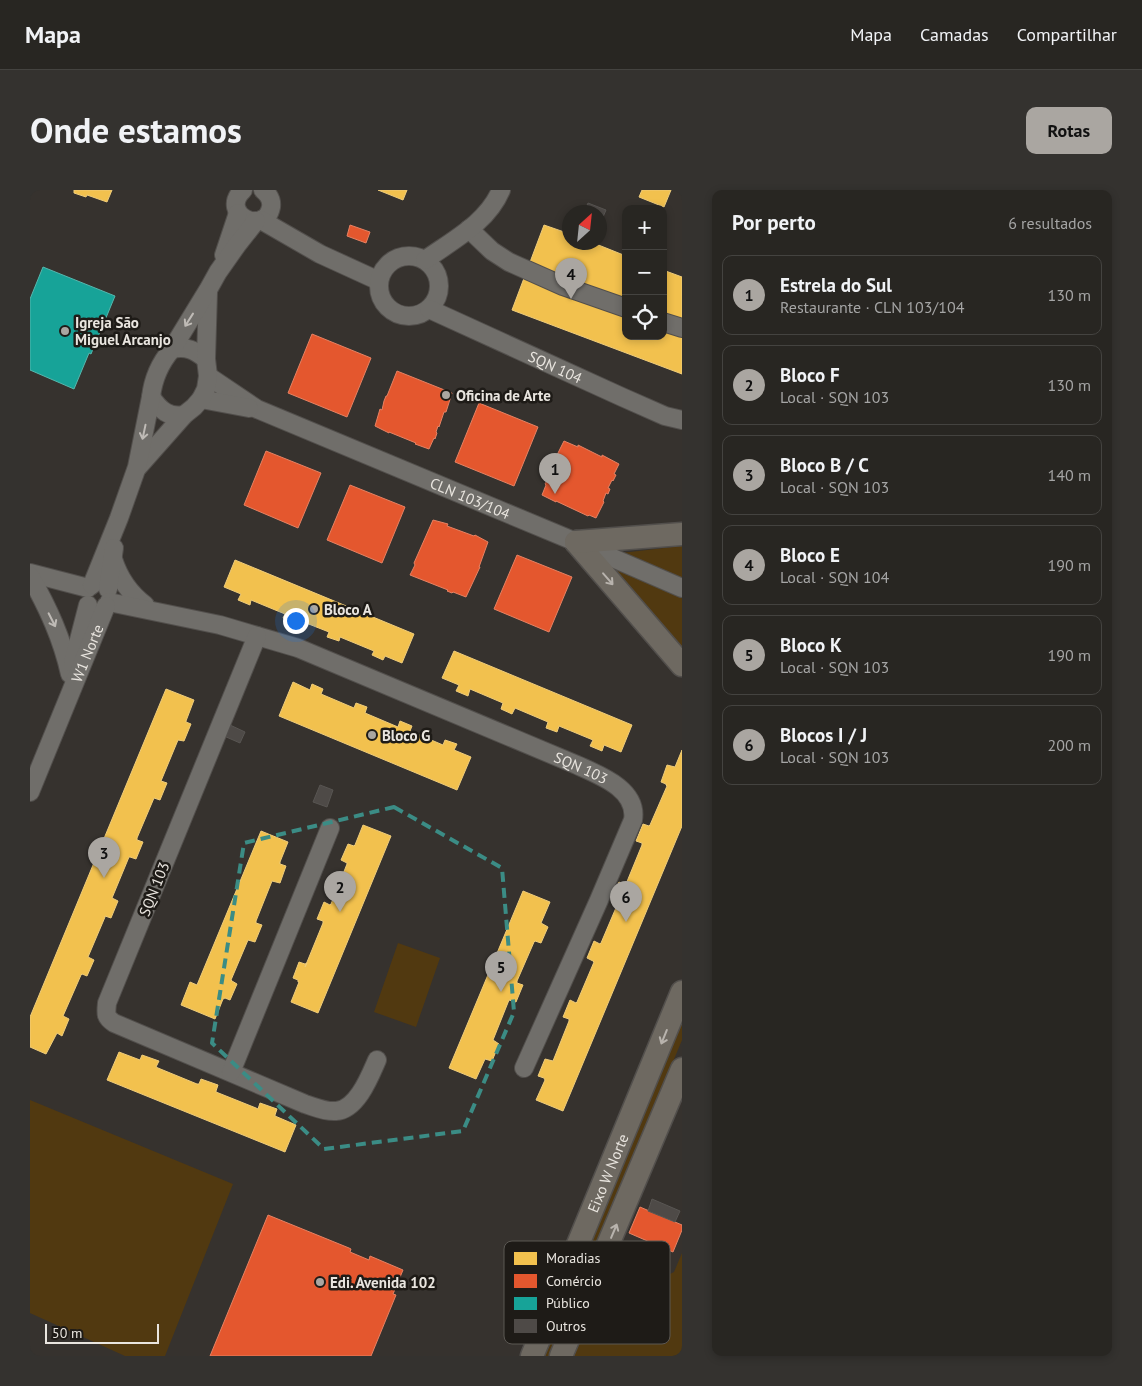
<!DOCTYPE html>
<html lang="pt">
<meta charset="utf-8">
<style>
:root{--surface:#282622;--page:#34322f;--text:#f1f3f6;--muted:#a5a5a5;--line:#444340;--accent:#aaa6a1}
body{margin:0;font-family:"PT Sans",sans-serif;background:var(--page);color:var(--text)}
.controls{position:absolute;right:15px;top:15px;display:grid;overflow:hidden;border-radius:10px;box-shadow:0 2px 8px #0003}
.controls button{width:45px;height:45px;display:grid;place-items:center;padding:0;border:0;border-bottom:1px solid var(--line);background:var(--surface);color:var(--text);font:25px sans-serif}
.compass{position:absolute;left:532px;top:15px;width:45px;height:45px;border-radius:50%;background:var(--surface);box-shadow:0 2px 8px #0003;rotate:27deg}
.scale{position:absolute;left:15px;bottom:12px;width:114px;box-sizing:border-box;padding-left:5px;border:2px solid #e9e5df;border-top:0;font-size:14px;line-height:18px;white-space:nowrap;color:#e9e5df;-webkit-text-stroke:4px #1e1b17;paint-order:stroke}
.you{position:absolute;left:265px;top:430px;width:18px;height:18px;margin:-12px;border:4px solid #fff;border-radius:50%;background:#1a73e8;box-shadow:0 0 0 8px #1a73e833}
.badge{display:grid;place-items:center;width:32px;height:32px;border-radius:50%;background:var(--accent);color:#111;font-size:16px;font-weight:700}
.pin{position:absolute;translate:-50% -41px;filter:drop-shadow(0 1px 2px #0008)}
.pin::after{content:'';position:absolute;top:26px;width:18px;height:15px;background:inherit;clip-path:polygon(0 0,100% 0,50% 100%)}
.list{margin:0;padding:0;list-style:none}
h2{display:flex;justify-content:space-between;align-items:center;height:65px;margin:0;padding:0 20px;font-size:21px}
h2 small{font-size:16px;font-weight:400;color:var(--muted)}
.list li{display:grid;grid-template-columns:32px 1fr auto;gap:15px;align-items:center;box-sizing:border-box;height:80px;margin:0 10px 10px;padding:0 10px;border:1px solid var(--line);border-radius:10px}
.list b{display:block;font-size:19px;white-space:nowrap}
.list p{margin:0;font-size:16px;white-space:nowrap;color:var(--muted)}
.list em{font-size:16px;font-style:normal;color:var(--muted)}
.icon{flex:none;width:28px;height:28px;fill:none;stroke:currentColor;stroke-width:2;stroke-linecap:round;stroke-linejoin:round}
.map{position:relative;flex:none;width:652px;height:1166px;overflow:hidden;border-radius:10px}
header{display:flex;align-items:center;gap:30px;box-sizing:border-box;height:70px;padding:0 25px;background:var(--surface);border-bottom:1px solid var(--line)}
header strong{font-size:24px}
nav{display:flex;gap:28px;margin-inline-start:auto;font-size:18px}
.intro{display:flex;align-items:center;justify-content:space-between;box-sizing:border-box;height:120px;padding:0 30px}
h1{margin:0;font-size:35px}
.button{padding:12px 22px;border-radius:10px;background:var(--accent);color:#111;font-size:18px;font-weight:700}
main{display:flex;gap:30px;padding:0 30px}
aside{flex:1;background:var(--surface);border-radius:10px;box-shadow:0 2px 8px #0003}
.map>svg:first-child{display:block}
.green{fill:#513910}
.homes{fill:#f2c14e;stroke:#efcc7a}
.shops{fill:#e4572e;stroke:#e68263}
.public{fill:#17a398;stroke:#56b7ad}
.building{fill:#4e4a47;stroke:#585552}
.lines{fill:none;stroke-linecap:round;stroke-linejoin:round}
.minor-casing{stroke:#524f4c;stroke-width:20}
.major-casing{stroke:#524f4c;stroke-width:25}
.minor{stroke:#706e6a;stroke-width:18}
.major{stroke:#6e6961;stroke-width:22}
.oneway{stroke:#bfbbb6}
.oneway2{stroke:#b8b3ad}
.marked{fill:none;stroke:#3b8c85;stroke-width:4;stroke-dasharray:10 6;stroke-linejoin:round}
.poi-dot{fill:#aaa6a1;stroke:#1e1b17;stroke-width:2}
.labels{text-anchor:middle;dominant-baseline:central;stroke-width:5;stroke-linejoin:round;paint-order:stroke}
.poi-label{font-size:15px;font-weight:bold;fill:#e9e5df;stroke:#1e1b17;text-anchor:start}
.street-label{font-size:15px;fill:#e9e5df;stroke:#1e1b17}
.key{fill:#1e1b17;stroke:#5b5853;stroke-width:1}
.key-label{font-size:14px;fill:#e9e5df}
</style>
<header>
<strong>Mapa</strong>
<nav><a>Mapa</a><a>Camadas</a><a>Compartilhar</a></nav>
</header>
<div class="intro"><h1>Onde estamos</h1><a class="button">Rotas</a></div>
<main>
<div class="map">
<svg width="652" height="1166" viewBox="0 0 652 1166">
<rect width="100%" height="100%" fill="#36322e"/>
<path class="green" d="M652 356V389L591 363Z
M580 376 652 406V461Z
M368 753 410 768 386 837 344 822Z
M652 821V850L521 1166H509Z
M0 910 203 994 135 1166H95L0 1123Z
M652 1063V1166H538L557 1125 644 1082Z"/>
<path class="homes" d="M44 0H82L77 12 57 5 56 7 44 3Z
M348 0H377L373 10Z
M612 0H641L634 17 609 7Z
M514 35 540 44V52H561L596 66V146H633V80L652 87V184L482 120Z
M205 370 384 444 372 473 355 466 353 470 342 465 344 461 310 447 309 451 297 447 299 442 266 429 264 433 253 428 255 424 221 410 220 415 208 410 211 404 194 397Z
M424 461 602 535 591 562 574 555 572 561 560 556 563 550 529 536 527 542 516 538 518 532 485 518 482 524 471 519 473 513 440 499 438 506 426 501 429 495 412 488Z
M263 492 280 500 282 494 293 499 291 504 324 518 326 513 337 517 335 523 368 537 370 531 382 536 380 541 413 555 415 550 427 554 424 560 441 567 427 600 249 526Z
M136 499 164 510 156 531V532L161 534 154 551 148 550 131 591 137 593 130 610 124 608 107 648V650L113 652 106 669 100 667H99L82 708 88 711 81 728 75 726V727L58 767 64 770 57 786 52 784 51 785 33 826 39 829 32 846 27 843 16 864 0 857V827Z
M652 560V636L533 921 506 910 515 890 514 888 508 886 515 869 523 871 539 831V829L533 827 540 810 546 813 547 812 564 772 563 771 557 768 564 751 570 754 571 753 588 713 582 709 589 692 594 695 596 694 612 655V653L606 651 613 634 619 636 620 635 637 596 636 595V594L631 592 637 575 645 577Z
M333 635 361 646 288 823 261 812 269 792H268V790L263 788 269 772 275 774 277 773 275 777 293 733V731L287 729 294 712 300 715 301 714 317 674V673L311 670 318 654 324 656 325 655Z
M231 641 258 652 250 672V674L256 676 250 693 242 691 226 731V733L232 735 225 752 218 750 201 790 202 791 207 794 200 810 195 808 193 809 185 829 151 815 160 792 167 795Z
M493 701 520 712 511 733 518 737 511 753 505 751 504 752 487 791V793L493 795 486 812 479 810 463 850 469 854 462 871 455 869 446 889 419 878Z
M89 862 110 870 112 865 129 871 126 877 128 878 167 894H169L171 889 188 895 186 901V902L226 918 228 919 230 913 247 919 245 925V926L266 935 255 962 77 890Z"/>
<path class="shops" d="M320 35 340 42 336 53 317 46Z
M282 144 341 168 317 227 258 203Z
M367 181 422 203 416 222H414L409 237 408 236 406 242 407 243 405 249 404 248 399 259 385 254 386 253 359 242V243L345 236 350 219 352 220 354 211 356 206H357Z
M449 213 508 237 484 296 425 272Z
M534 251 548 257V255L572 267V265L589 274 584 284 586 285 583 291 582 290 578 298 580 299 578 304 576 303 573 311 574 312 566 328 559 325 558 326 526 311V312L512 305 516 295 515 294 522 281H521L523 274 524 275 528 268 526 267Z
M236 261 291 283 268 338 214 315Z
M320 295 375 317 352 373 297 350Z
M403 330 418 334 417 336 444 346 445 345 458 352 449 377H450L436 407 423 402 422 403 417 401 418 400 380 385 385 375 384 373Z
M487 365 542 387 519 442 464 419Z
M610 1017 652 1035V1040L643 1062 599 1043Z
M238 1025 319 1058 321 1059 320 1062 339 1070 340 1066 373 1080 363 1104 366 1105 341 1166H180Z"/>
<path class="public" d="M13 77 85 106 61 164 59 163 44 199 0 180V109Z"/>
<path class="building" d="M558 13 576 20 570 34V22H554Z
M200 535 215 542 210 553 194 546Z
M290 595 303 600 297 617 283 612Z
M622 1009 650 1021 645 1032 618 1021Z"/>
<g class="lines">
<g class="minor-casing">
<g id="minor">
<path d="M213 0C188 24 235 47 241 17 242 10 238 4 233 0"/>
<path d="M231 30 290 64 349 91"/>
<path d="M439 39 462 61 479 72 533 96 596 118"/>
<path d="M194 65 208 23"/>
<circle cx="379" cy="96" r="30"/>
<path d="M395 70C423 50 457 33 471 0"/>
<path id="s1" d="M399 119 592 207 635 226 652 230"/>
<path d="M633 132 652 138"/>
<path d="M142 159C157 156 164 160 176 169"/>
<path id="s2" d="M178 186 227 219 546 352 652 398"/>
<path d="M121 207C130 220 139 228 154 225"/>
<path d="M171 209 219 218"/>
<path d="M108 277 154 225 164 217 171 209 176 199 178 186 176 169 178 102"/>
<path d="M83 369C89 388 99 403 115 415"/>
<path d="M0 383 58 398"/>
<path d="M0 386C18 418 32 448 40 484"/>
<path d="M62 395 89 328 107 277 121 207C123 189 130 173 142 159L178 100 188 82 207 55 226 31"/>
<path d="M78 399 84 358"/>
<path id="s3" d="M79 412 190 435 268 458 547 575C569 585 608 599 603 630L569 710 494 878"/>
<path d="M227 446 77 813C76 824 75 827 84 833L275 914C285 917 295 922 306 921 327 920 340 886 347 870"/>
<path d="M43 473 58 415"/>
<path id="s4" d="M0 602 76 416"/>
<path d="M201 882 300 638"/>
</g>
</g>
<g class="major-casing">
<g id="major">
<path d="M546 352 652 475"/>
<path d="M546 352 652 344"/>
<path id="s5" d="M502 1166 652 802"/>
<path d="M531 1166 652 879"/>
</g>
</g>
<use href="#minor" class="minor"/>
<use href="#major" class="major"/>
</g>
<defs><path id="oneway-shaft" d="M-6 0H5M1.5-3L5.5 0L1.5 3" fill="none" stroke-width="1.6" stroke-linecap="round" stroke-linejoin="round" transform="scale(1.25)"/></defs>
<g class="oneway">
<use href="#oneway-shaft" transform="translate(159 130) rotate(122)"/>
<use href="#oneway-shaft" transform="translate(114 242) rotate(102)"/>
<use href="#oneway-shaft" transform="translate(22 430) rotate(63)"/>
</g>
<g class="oneway2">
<use href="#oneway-shaft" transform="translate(578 389) rotate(49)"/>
<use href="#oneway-shaft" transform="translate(634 847) rotate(112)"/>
<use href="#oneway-shaft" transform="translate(584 1041) rotate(-67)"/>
</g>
<path class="marked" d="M364 617 472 678 484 822 433 941 294 959 182 853 214 653Z"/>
<g class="poi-dot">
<circle cx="35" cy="141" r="5"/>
<circle cx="416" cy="205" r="5"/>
<circle cx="284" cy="419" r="5"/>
<circle cx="342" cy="545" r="5"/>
<circle cx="290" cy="1092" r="5"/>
</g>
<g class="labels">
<g class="poi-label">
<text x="45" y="132">Igreja São<tspan x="45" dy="17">Miguel Arcanjo</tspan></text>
<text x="426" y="205">Oficina de Arte</text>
<text x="294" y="419">Bloco A</text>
<text x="352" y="545">Bloco G</text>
<text x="300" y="1092">Edi. Avenida 102</text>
</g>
<g class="street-label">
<text stroke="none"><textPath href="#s1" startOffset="139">SQN 104</textPath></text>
<text stroke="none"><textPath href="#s2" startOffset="290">CLN 103/104</textPath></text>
<text stroke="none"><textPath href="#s4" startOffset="150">W1 Norte</textPath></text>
<text stroke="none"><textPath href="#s3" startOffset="502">SQN 103</textPath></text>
<text transform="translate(124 699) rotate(-68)">SQN 103</text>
<text stroke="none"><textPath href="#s5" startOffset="198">Eixo W Norte</textPath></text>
</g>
</g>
<rect x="474" y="1051" width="166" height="103" rx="8" class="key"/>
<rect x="484" y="1062" width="23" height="13" fill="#f2c14e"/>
<rect x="484" y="1084" width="23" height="14" fill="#e4572e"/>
<rect x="484" y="1107" width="23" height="13" fill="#17a398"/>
<rect x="484" y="1129" width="23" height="14" fill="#4e4a47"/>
<g class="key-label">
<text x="516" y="1073">Moradias</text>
<text x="516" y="1096">Comércio</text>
<text x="516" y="1118">Público</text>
<text x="516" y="1141">Outros</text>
</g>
</svg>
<div class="controls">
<button>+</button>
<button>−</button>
<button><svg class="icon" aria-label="locate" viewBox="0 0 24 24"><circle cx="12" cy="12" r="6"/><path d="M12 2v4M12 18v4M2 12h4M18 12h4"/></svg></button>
</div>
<svg class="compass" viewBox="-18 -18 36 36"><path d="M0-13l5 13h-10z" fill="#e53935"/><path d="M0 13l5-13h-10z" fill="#a5a5a5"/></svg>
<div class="scale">50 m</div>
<div class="you"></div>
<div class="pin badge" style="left:525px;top:304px">1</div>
<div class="pin badge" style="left:310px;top:722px">2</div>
<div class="pin badge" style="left:74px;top:688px">3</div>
<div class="pin badge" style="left:541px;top:109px">4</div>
<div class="pin badge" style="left:471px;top:802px">5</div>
<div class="pin badge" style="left:596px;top:732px">6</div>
</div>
<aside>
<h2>Por perto<small>6 resultados</small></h2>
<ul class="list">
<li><span class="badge">1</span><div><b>Estrela do Sul</b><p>Restaurante · CLN 103/104</p></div><em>130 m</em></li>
<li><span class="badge">2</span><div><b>Bloco F</b><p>Local · SQN 103</p></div><em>130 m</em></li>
<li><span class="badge">3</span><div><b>Bloco B / C</b><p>Local · SQN 103</p></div><em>140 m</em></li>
<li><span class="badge">4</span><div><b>Bloco E</b><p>Local · SQN 104</p></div><em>190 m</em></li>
<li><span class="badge">5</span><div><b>Bloco K</b><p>Local · SQN 103</p></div><em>190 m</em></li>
<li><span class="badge">6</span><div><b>Blocos I / J</b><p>Local · SQN 103</p></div><em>200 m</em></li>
</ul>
</aside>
</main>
